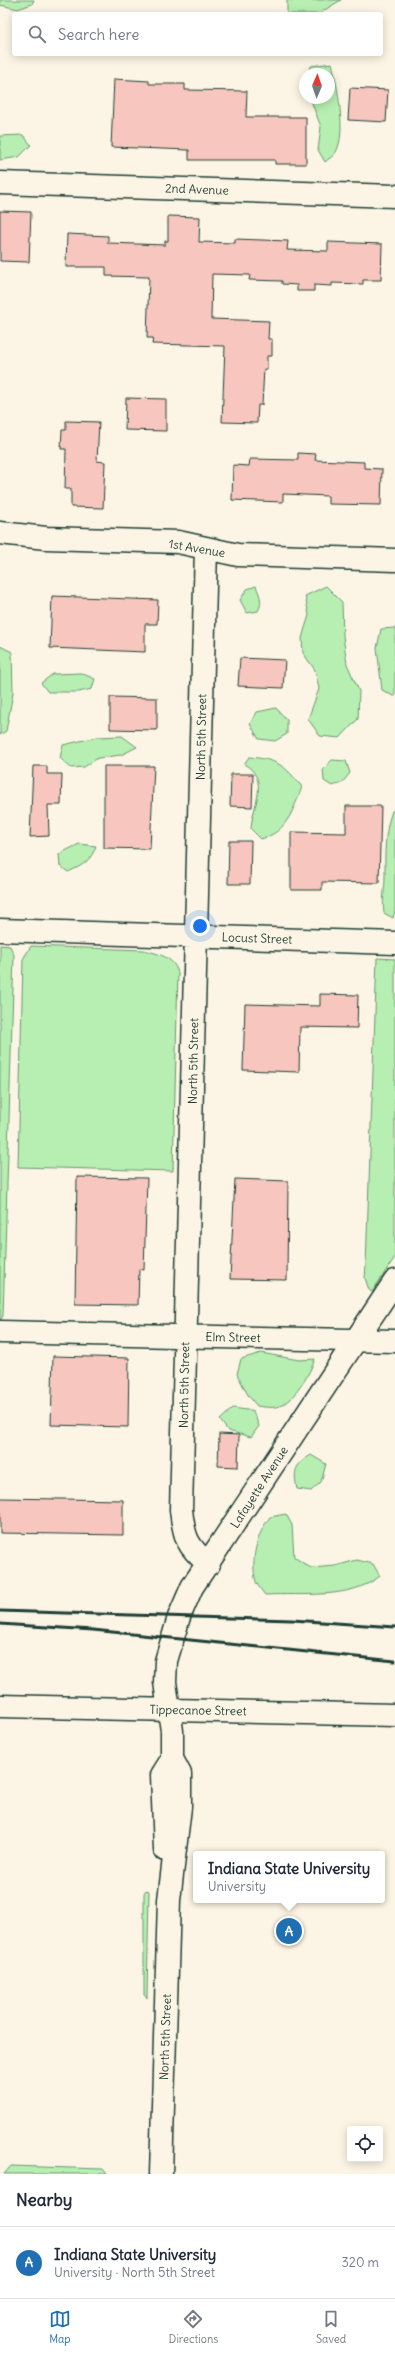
<!DOCTYPE html>
<meta charset="utf-8">
<style>
:root{--surface:#fff;--page:#f2f2f3;--text:#1f2937;--muted:#747a83;--line:#e0e1e3;--accent:#1f6fb2}
body{margin:0;font-family:Delius,sans-serif;background:var(--page);color:var(--text)}
.controls{position:absolute;right:12px;bottom:12px;display:grid;overflow:hidden;border-radius:4px;box-shadow:0 2px 10px #0003}
.controls button{width:36px;height:36px;display:grid;place-items:center;padding:0;border:0;border-bottom:1px solid var(--line);background:var(--surface);color:var(--text);font:20px sans-serif}
.compass{position:absolute;left:299px;top:68px;width:36px;height:36px;border-radius:50%;background:var(--surface);box-shadow:0 2px 10px #0003;rotate:2deg}
.you{position:absolute;left:200px;top:926px;width:14px;height:14px;margin:-10px;border:3px solid #fff;border-radius:50%;background:#1a73e8;box-shadow:0 0 0 6px #1a73e833}
.badge{display:grid;place-items:center;width:26px;height:26px;border-radius:50%;background:var(--accent);color:#fff;font-size:13px;font-weight:700}
.pin{position:absolute;translate:-50% -50%;border:2px solid #fff;box-shadow:0 1px 4px #0006}
.popup{position:absolute;left:193px;top:1851px;width:192px;height:52px;box-sizing:border-box;display:grid;place-content:center;border-radius:4px;background:var(--surface);filter:drop-shadow(0 1px 3px #0005);font-size:13px;white-space:nowrap;color:var(--muted)}
.popup b{font-size:15px;color:var(--text)}
.popup::after{content:'';position:absolute;left:50%;top:100%;margin-left:-8px;border:8px solid transparent;border-top-color:var(--surface)}
.list{margin:0;padding:0;list-style:none}
h2{display:flex;justify-content:space-between;align-items:center;height:52px;margin:0;padding:0 16px;font-size:17px}
h2 small{font-size:13px;font-weight:400;color:var(--muted)}
.list li{display:grid;grid-template-columns:26px 1fr auto;gap:12px;align-items:center;box-sizing:border-box;height:72px;padding:0 16px;border-top:1px solid var(--line)}
.list b{display:block;font-size:15px;white-space:nowrap}
.list p{margin:0;font-size:13px;white-space:nowrap;color:var(--muted)}
.list em{font-size:13px;font-style:normal;color:var(--muted)}
.icon{flex:none;width:22px;height:22px;fill:none;stroke:currentColor;stroke-width:2;stroke-linecap:round;stroke-linejoin:round}
.map{position:relative;flex:none;width:395px;height:2174px;overflow:hidden}
.search{position:absolute;background:var(--surface);box-shadow:0 2px 10px #0003;left:12px;right:12px;top:12px;height:44px;display:flex;align-items:center;gap:10px;box-sizing:border-box;padding:0 14px;border-radius:4px;color:var(--muted);font-size:15px}
.sheet{height:124px;background:var(--surface)}
nav{display:flex;justify-content:space-around;align-items:center;box-sizing:border-box;height:56px;border-top:1px solid var(--line);background:var(--surface);font-size:11px;color:var(--muted)}
nav a{display:grid;justify-items:center;gap:2px}
nav .on{color:var(--accent)}
.map>svg:first-child{display:block}
.green{fill:#b7eeb1;stroke:#6b9672}
.building{fill:#f7c7bf;stroke:#1f3d34}
.lines{fill:none;stroke-linecap:round;stroke-linejoin:round}
.minor-casing{stroke:#1f3d34;stroke-width:25}
.minor{stroke:#fcf5e5;stroke-width:22}
.rail{stroke:#1f3d34;stroke-width:3}
.labels{text-anchor:middle;dominant-baseline:central;stroke-width:3;stroke-linejoin:round;paint-order:stroke}
.street-label{font-size:12px;fill:#1f3d34;stroke:#fcf5e5}
</style>
<div class="map">
<svg width="395" height="2174" viewBox="0 0 395 2174">
<rect width="100%" height="100%" fill="#fcf5e5"/>
<filter id="ink" filterUnits="userSpaceOnUse"><feTurbulence type="fractalNoise" baseFrequency=".025" numOctaves="2"/><feDisplacementMap in="SourceGraphic" scale="8" xChannelSelector="R" yChannelSelector="G"/><feConvolveMatrix kernelMatrix="1 2 1 2 8 2 1 2 1" color-interpolation-filters="sRGB"/></filter>
<g filter="url(#ink)">
<path class="green" d="M0 0H34L32 4 18 9 0 5Z
M287 0H341L323 11 321 14H287Z
M332 63C337 84 347 133 336 152 334 156 328 159 325 162L318 150 321 127 310 98H329V74H308L311 66Z
M23 135 31 145 19 157 0 160V136Z
M256 586C260 596 263 602 258 611L247 613 240 600 247 589Z
M326 586 342 602 343 636 347 664 359 691 358 719 340 738 320 736 308 719 319 689 315 670 303 653 302 638 309 615 305 596Z
M395 628V696H393L382 690 377 648 381 629Z
M0 646 12 652 13 693 6 731 0 735Z
M81 673 95 679 92 689 79 692H48L41 683 53 674Z
M276 708 287 720V734L275 741 259 739 250 724 257 712Z
M122 736 137 747 121 755 98 758 84 767 71 768 60 758 63 745 97 737Z
M249 757C276 759 285 765 302 787 293 810 287 832 261 839L251 829C252 805 271 780 244 764Z
M332 760 346 761 350 773 342 783 332 786 324 781 323 769Z
M395 810V911L393 918 384 913C382 897 385 890 385 876 385 852 384 833 392 811Z
M79 844 96 846C91 861 82 866 68 872L60 866 59 854Z
M0 945 10 946 14 955 3 1316 0 1321Z
M31 946 144 950C159 954 174 957 178 973L173 1171 18 1167 23 959Z
M377 958 395 959V1257L372 1292 369 1290 365 1278 366 1265Z
M261 1353 299 1360 315 1359C309 1375 297 1396 282 1405 274 1409 265 1407 257 1406L248 1395 237 1374 241 1359Z
M233 1408 253 1411 259 1426 251 1437 228 1431 220 1420Z
M311 1455 326 1464 321 1482 311 1491 297 1489C293 1470 295 1465 311 1455Z
M286 1514 292 1525 294 1557 311 1568 335 1566 357 1560 373 1564 380 1576C350 1600 302 1593 265 1595 262 1591 258 1586 256 1582 250 1560 257 1533 270 1517Z
M146 1890 149 1891 147 1998 144 1995V1893Z
M11 2166 103 2169 107 2174H4Z"/>
<path class="building" d="M114 79 149 81V84H185V90L247 91 246 117H306V164H275V160H189V150L111 147Z
M350 88 388 90 386 122 348 120Z
M0 211 31 212 29 262 0 261Z
M168 216 200 217 199 242 235 243V239L288 241 287 250 328 251V242L382 244 381 280H363V284L332 283V286L314 285V291H297V285L282 284V281L249 280 250 275 212 274 211 319 269 321 268 339H272V356H267V369H264L262 405H258L257 423 222 422 225 346 152 344 153 338H147L149 277 106 276V267H66L67 234 108 236V243L165 245V241H168Z
M126 398 166 399V431L125 430Z
M66 421 99 422 97 461 105 462 103 508 71 507V489H65L66 449H61L62 430H66Z
M298 453 316 454 315 460 364 462V468L382 469 381 505 328 504V496L283 494V502L232 500 233 465 249 466 250 459 298 460Z
M52 596 158 600 157 624H145V652L50 648Z
M240 658 285 660 283 688 238 686Z
M110 697 157 698V730L110 729Z
M33 766H47V774H62L61 805H48L49 836 30 837Z
M104 766H154L150 849 104 848Z
M231 774H253L252 807 230 806Z
M346 806H381L379 883 322 882V890H291V832L346 833Z
M229 841H251L250 884H228Z
M320 994 358 995 357 1028 300 1027 299 1072 243 1070 245 1004 320 1006Z
M77 1177 147 1178 144 1270 139 1269 138 1305 75 1304Z
M235 1179 288 1181 287 1280 230 1279Z
M53 1356 129 1358 128 1427 51 1425Z
M219 1434 239 1435 238 1467 218 1466Z
M0 1498 123 1500V1535L0 1533Z"/>
<g class="lines">
<g class="minor-casing">
<path id="minor" d="M0 183 395 196
M0 533 46 538 178 542 238 555 395 560
M206 548 181 1510C184 1537 187 1547 209 1564
M0 930 395 943
M0 1332 395 1341
M0 1706 395 1715
M165 1850 162 1775 172 1759
M161 2174 169 1900 180 1807V1774L172 1759V1731L165 1682 166 1661 179 1617 192 1587 395 1281"/>
</g>
<use href="#minor" class="minor"/>
<path class="rail" d="M0 1611 292 1620 395 1627
M0 1624 93 1630 395 1661"/>
</g>
</g>
<g class="labels">
<g class="street-label">
<text transform="translate(197 189) rotate(2)">2nd Avenue</text>
<text transform="translate(197 548) rotate(10)">1st Avenue</text>
<text transform="translate(201 737) rotate(-89)">North 5th Street</text>
<text transform="translate(257 938) rotate(2)">Locust Street</text>
<text transform="translate(193 1061) rotate(-89)">North 5th Street</text>
<text transform="translate(233 1337) rotate(1)">Elm Street</text>
<text transform="translate(184 1385) rotate(-89)">North 5th Street</text>
<text transform="translate(259 1487) rotate(-57)">Lafayette Avenue</text>
<text transform="translate(198 1710) rotate(1)">Tippecanoe Street</text>
<text transform="translate(165 2037) rotate(-88)">North 5th Street</text>
</g>
</g>
</svg>
<div class="controls">
<button><svg class="icon" aria-label="locate" viewBox="0 0 24 24"><circle cx="12" cy="12" r="6"/><path d="M12 2v4M12 18v4M2 12h4M18 12h4"/></svg></button>
</div>
<svg class="compass" viewBox="-18 -18 36 36"><path d="M0-13l5 13h-10z" fill="#e53935"/><path d="M0 13l5-13h-10z" fill="#747a83"/></svg>
<div class="you"></div>
<div class="pin badge" style="left:289px;top:1931px">A</div>
<div class="popup"><b>Indiana State University</b>University</div>
<div class="search"><svg class="icon" aria-label="search" viewBox="0 0 24 24"><circle cx="10" cy="10" r="6"/><path d="M15 15l6 6"/></svg>Search here</div>
</div>
<section class="sheet">
<h2>Nearby<small></small></h2>
<ul class="list">
<li><span class="badge">A</span><div><b>Indiana State University</b><p>University · North 5th Street</p></div><em>320 m</em></li>
</ul>
</section>
<nav>
<a class="on"><svg class="icon" aria-label="map" viewBox="0 0 24 24"><path d="M3 6l6-2 6 2 6-2v14l-6 2-6-2-6 2zM9 4v14M15 6v14"/></svg>Map</a>
<a><svg class="icon" aria-label="directions" viewBox="0 0 24 24"><path d="M12 3l9 9-9 9-9-9zM9 14v-3h6M13 9l2 2-2 2"/></svg>Directions</a>
<a><svg class="icon" aria-label="saved" viewBox="0 0 24 24"><path d="M7 4h10v16l-5-4-5 4z"/></svg>Saved</a>
</nav>
